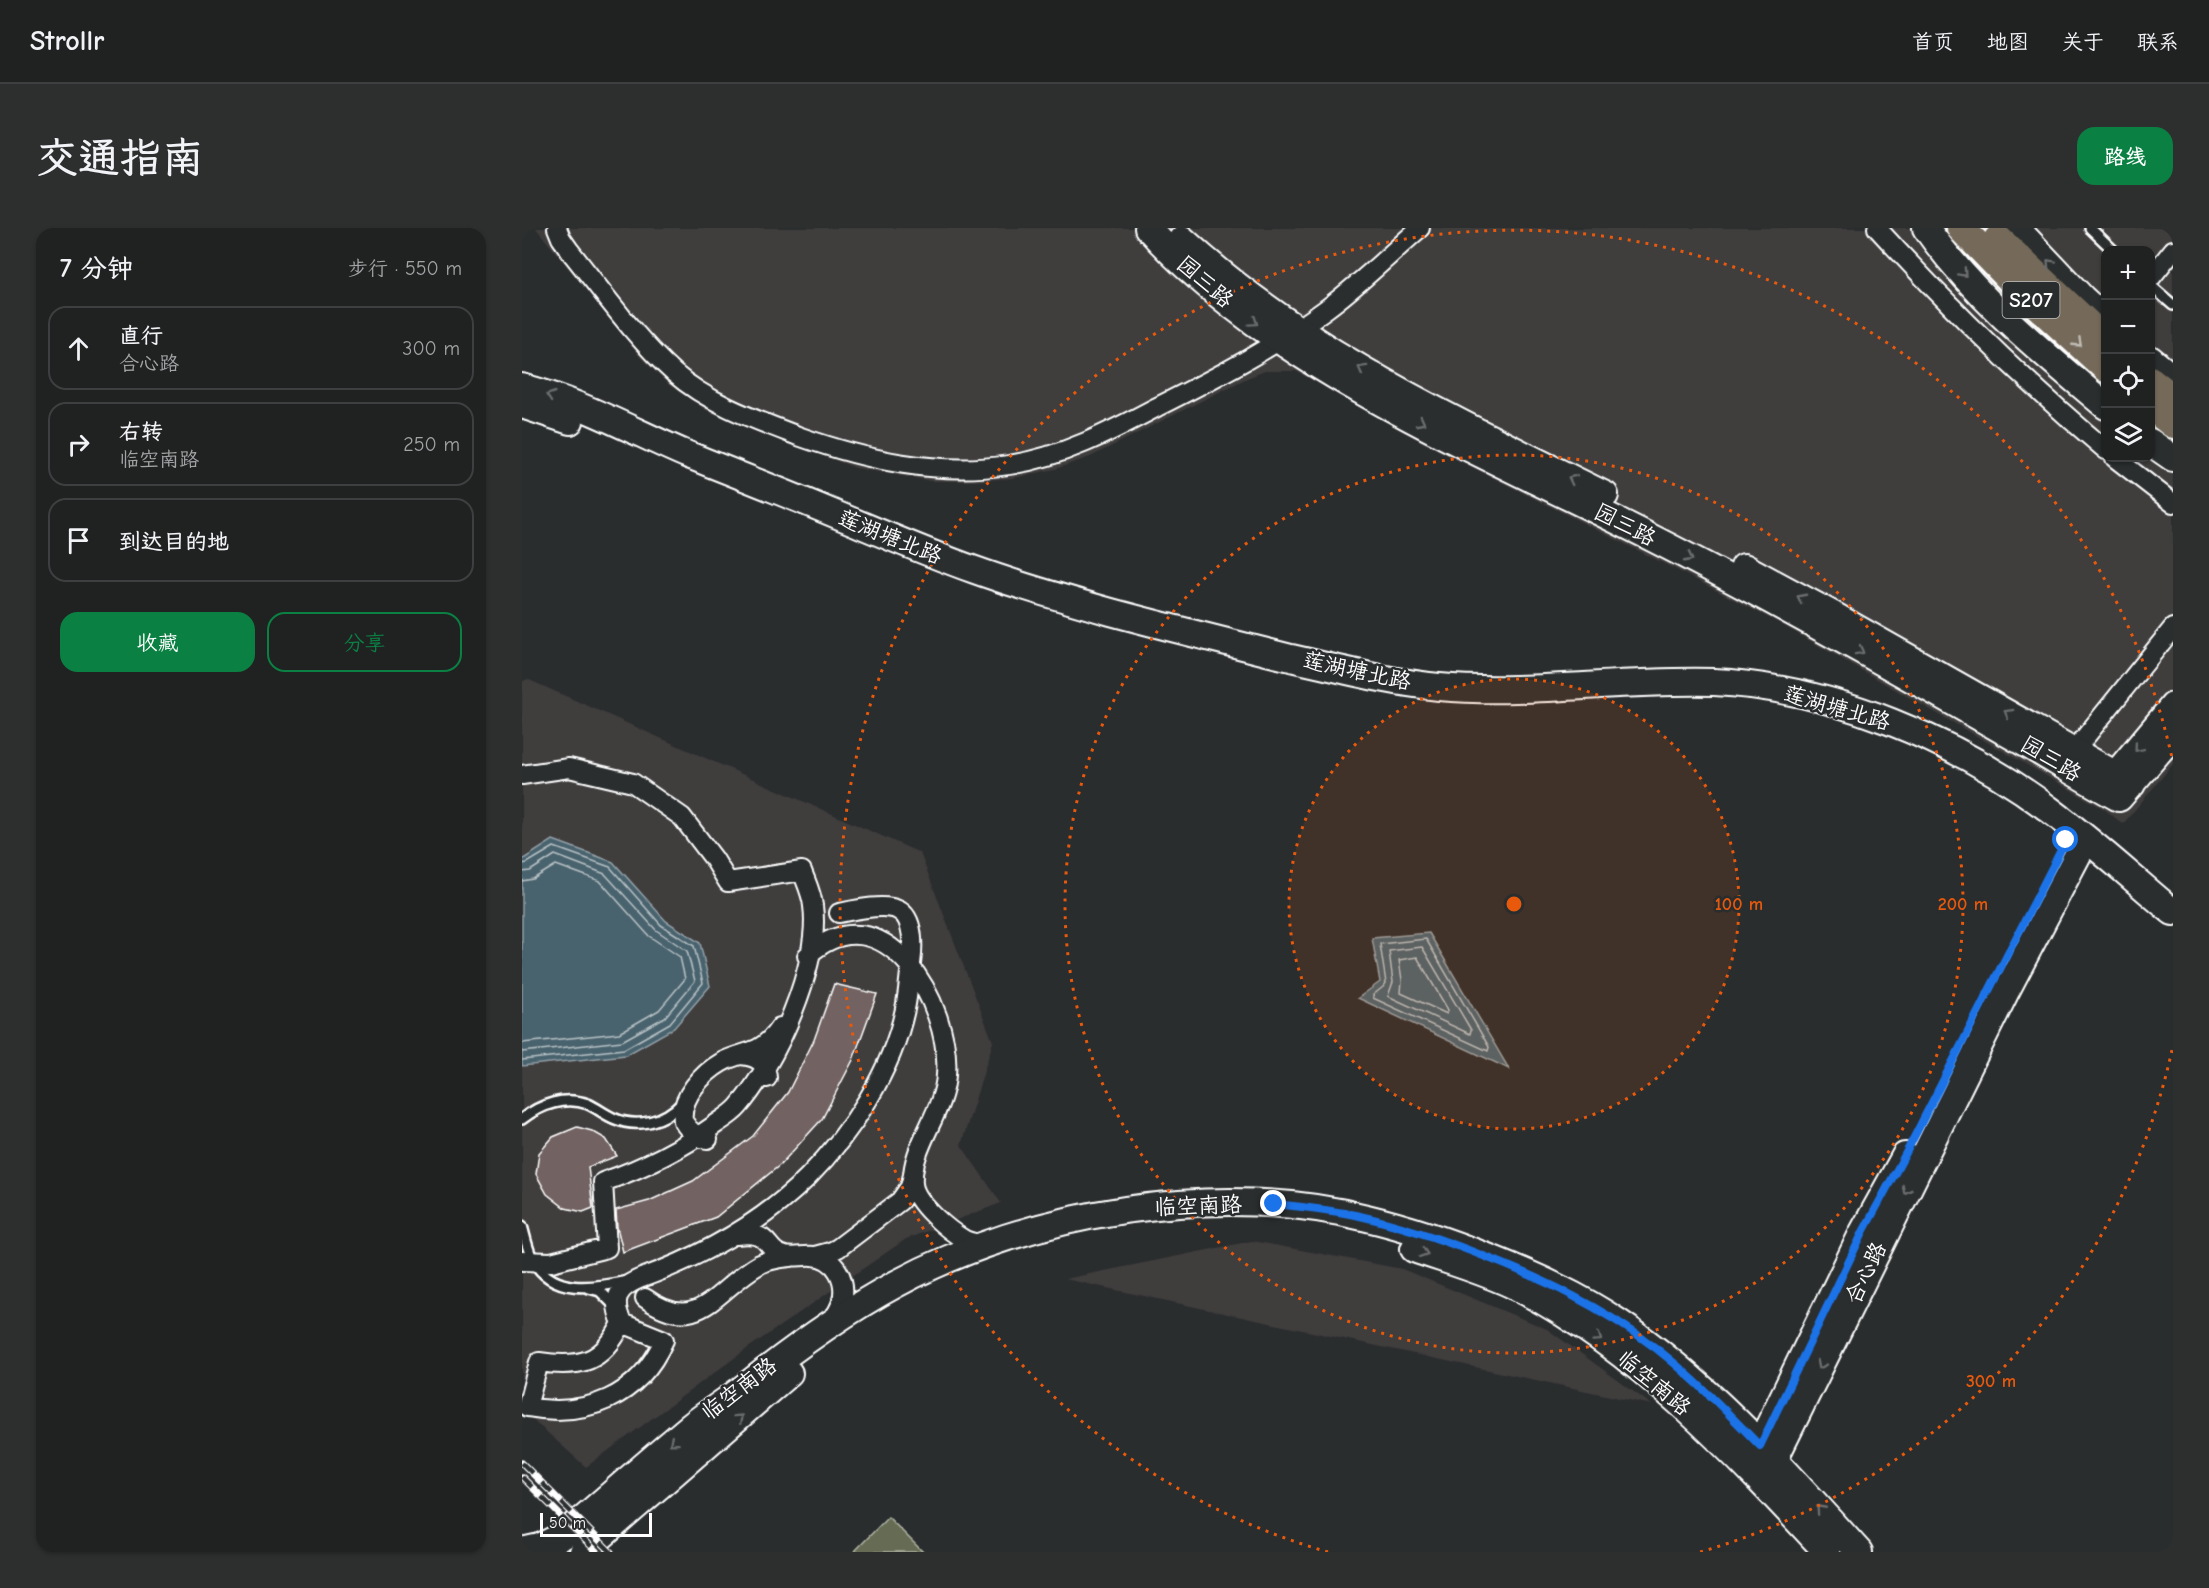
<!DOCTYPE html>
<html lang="zh">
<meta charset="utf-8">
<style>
:root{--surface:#202222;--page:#2d2f2f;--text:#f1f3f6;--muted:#a2a4a5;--line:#3d3f40;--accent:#0b8043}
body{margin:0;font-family:"Comic Neue","LXGW WenKai TC",sans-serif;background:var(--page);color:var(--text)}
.controls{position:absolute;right:18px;top:18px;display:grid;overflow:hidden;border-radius:12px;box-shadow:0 2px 4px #0004}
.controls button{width:54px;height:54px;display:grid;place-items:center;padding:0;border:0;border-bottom:2px solid var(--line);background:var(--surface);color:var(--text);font:30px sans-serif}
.scale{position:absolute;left:18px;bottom:15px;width:112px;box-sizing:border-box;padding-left:6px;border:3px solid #fff;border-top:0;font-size:16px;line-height:21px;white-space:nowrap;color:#fff;-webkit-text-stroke:4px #2a2d2e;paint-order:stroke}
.stop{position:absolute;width:18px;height:18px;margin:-14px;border:4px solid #1a73e8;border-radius:50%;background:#fff}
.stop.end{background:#1a73e8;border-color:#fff;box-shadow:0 2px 6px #0008}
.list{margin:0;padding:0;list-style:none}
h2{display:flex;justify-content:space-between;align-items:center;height:78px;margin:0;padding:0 24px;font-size:26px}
h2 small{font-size:20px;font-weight:400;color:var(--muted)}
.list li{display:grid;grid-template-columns:39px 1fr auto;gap:18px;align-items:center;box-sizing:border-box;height:84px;margin:0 12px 12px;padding:0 12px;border:2px solid var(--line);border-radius:18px}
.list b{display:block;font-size:22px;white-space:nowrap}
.list p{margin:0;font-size:20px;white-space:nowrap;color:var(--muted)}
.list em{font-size:20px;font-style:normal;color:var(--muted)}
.actions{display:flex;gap:12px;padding:18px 24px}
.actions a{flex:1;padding:14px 0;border:2px solid var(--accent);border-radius:18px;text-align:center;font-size:21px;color:var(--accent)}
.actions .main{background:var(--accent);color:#fff}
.icon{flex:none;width:33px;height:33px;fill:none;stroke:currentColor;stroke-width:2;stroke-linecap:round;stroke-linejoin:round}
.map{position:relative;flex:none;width:1651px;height:1324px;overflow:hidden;border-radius:18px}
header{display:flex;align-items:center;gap:36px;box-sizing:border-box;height:84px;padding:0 30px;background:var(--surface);border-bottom:2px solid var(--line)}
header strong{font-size:28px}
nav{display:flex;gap:33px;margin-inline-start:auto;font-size:21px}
.intro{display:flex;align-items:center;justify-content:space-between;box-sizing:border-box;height:144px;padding:0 36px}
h1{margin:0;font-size:42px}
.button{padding:15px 27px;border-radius:18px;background:var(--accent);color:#fff;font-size:21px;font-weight:700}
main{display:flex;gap:36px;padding:0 36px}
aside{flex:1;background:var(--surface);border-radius:18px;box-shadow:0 2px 4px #0004}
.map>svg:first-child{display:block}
.built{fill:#403d3e;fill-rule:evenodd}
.green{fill:#666c52;stroke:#b2b6a8;stroke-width:1.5}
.water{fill:#4a636e;stroke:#92a1a8;stroke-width:1.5}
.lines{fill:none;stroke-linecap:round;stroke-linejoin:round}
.shore{stroke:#b7c1c5;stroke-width:1.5}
.building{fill:#726362;stroke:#fff;stroke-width:1.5}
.lane-casing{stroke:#fff;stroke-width:14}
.street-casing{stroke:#fff;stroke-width:22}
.secondary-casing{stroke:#fff;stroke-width:30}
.primary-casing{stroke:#fff;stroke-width:33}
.lane{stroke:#2a2d2e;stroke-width:9}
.street{stroke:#2a2d2e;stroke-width:18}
.secondary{stroke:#2a2d2e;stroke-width:26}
.primary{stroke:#746a5a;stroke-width:28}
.rail-casing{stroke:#fff;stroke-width:7}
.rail{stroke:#2a2d2e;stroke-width:4.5;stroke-dasharray:14;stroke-linecap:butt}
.oneway{stroke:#6a6c6d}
.oneway2{stroke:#c0bcb5}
.route{stroke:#1a73e8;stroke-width:8}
.ring{fill:none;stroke:#e8590c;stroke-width:3;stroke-dasharray:3 6}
.labels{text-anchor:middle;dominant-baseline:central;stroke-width:5;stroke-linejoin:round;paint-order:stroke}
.shield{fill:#2a2d2e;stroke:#bfc0c0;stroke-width:1.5}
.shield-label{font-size:21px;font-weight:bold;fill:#fff}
.street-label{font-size:22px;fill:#fff;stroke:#2a2d2e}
.centre{fill:#e8590c;stroke:#2a2d2e;stroke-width:3}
.ring-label{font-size:18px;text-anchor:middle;font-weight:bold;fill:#e8590c;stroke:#2a2d2e;stroke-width:5;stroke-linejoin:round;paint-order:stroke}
</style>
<header>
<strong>Strollr</strong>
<nav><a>首页</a><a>地图</a><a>关于</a><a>联系</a></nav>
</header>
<div class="intro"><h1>交通指南</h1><a class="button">路线</a></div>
<main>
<aside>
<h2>7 分钟<small>步行 · 550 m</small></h2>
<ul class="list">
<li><svg class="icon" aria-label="ahead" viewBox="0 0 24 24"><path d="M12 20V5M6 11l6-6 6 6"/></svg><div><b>直行</b><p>合心路</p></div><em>300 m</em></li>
<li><svg class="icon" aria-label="right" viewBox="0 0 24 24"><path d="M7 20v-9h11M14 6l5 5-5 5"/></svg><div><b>右转</b><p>临空南路</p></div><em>250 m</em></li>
<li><svg class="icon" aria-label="arrive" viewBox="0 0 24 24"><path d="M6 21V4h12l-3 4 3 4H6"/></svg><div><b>到达目的地</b></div></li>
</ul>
<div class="actions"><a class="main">收藏</a><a>分享</a></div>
</aside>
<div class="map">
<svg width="1651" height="1324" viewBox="0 0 1651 1324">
<rect width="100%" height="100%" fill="#2a2d2e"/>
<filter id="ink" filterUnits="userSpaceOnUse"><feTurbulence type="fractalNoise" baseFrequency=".0167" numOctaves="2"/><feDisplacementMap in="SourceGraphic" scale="12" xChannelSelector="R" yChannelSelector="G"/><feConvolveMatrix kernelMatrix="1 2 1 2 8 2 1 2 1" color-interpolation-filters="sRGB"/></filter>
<g filter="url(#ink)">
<path class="built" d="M14 0H1651V536L1601 596 1582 581 1257 395 1153 341 900 214 774 143H743L725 150 568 229 533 241 492 250 452 253H409L334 240 230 202 184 182 147 157 119 130ZM1584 22H1628V230H1584Z
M5 451 398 625 471 814 439 917 479 975 384 1011 226 1120 64 1239 0 1182V454Z
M730 1013 880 1041 1025 1101 1130 1177 543 1051Z"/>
<path class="green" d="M366 1289 401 1324H332Z"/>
<path class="water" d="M31 612 91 634 144 693 178 715 188 758 152 800 104 827 0 838V632Z
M907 705 987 841 836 770 858 754 850 710Z"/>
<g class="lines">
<path class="shore" d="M0 636 5 635 32 619 88 639 139 697 172 718 181 755 148 795 102 821 0 832
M0 644 8 643 33 627 83 646 134 702 165 723 173 753 143 789 100 813 0 824
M0 653 11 651 34 637 78 653 127 708 158 729 163 751 137 782 97 805 0 815
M904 711 967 819 966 823 851 770V767L861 759 864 755 858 716Z
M900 719 949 802 948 806 866 768 871 754 867 723Z
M895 729 926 782 925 786 879 765 880 752 877 732Z"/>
</g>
<path class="building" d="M312 756 355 766 331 832 300 891 258 937 194 989 101 1024 95 999 94 982 127 973 171 953 231 908 266 864 292 812Z
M55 899 70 903 84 911 95 928 66 939 71 980 61 984 43 980 25 966 14 946 17 925 31 909Z"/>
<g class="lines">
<g class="lane-casing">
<path id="lane" d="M1568 0 1591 22
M1628 57 1651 77
M0 891C19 876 43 868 66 876 75 880 82 886 91 890 115 901 142 894 160 875
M0 998C3 1008 5 1020 10 1030 29 1068 72 1060 106 1053
M67 1060 78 1063 94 1079"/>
</g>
<g class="street-casing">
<path id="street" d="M35 0 39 10 48 23C81 64 113 110 152 145 186 175 234 192 276 208 344 232 415 248 487 237 540 229 588 204 635 179 693 150 751 120 804 81 837 57 867 27 898 0
M1355 0C1427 79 1502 153 1584 222
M1628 51 1651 22
M1593 230 1651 275
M1552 523 1651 400
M0 547 47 540 111 555 160 589 192 631 206 654 280 643C284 654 290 666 291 678 299 736 254 836 216 879 210 886 201 891 194 896 158 922 124 939 81 954L85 1020 29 1034 0 1033
M285 728C361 658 430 777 424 847 422 885 388 919 391 956 393 975 427 1003 443 1012 450 1015 458 1016 465 1017
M218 827C233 828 244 833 245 850
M186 911C174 910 167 903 161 893 158 869 181 845 200 834 211 828 224 826 235 821 245 816 252 808 258 799
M214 1007C252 1002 240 1022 263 1028 272 1030 282 1027 291 1028 314 1030 325 1052 320 1073 318 1081 314 1087 309 1094
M293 1028 308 1024 316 1020 378 973 388 959 391 947
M123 1070C178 1109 194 1060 238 1036 248 1031 259 1030 269 1029
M100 1095C90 1072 94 1061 117 1051 181 1028 238 997 286 949 330 904 370 843 383 781 386 767 387 751 389 736 391 721 393 690 376 682 362 675 332 682 317 685
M100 1095 142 1112C117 1169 64 1190 5 1179L17 1134C58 1140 81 1135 100 1095Z"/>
</g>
<g class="secondary-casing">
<path id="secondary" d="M626 0C754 142 957 222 1126 308 1252 372 1376 442 1499 513 1532 532 1564 552 1597 570L1651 507
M1404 0C1452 69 1520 124 1584 178
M1494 0 1560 70 1584 92
M660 11C782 124 936 194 1083 267
M1628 131 1651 150
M0 159C57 173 110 203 164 226 214 246 263 265 313 286 359 305 405 325 453 342 497 358 543 371 589 384 648 400 709 415 769 430 818 441 867 454 917 459 1009 467 1100 451 1192 454 1308 459 1437 513 1528 582 1571 614 1610 650 1651 684
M0 177 48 193
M1628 214 1651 230
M1222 339 1311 387 1610 556
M1584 558 1651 478
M892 1021C926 1033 963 1043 995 1059 1116 1121 1214 1226 1305 1324
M1231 1231 1341 1004 1383 928
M1245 1246 1483 765 1564 611
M0 1323 18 1319 42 1307C84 1271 126 1234 169 1198 187 1184 206 1172 224 1158 272 1120 320 1085 374 1056 509 983 696 953 845 990 887 1000 928 1014 968 1030 1013 1048 1056 1067 1096 1094 1188 1156 1263 1242 1337 1324
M61 1324 267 1145"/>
</g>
<g class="primary-casing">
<path id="primary" d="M1439 0 1501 64 1584 140
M1476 11 1584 113
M1628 152 1651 170
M1628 178 1651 196"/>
</g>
<use href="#lane" class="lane"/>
<use href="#street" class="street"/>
<use href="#secondary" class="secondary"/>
<use href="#primary" class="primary"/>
<g class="rail-casing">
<path id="rail" d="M0 1235 89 1324
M0 1249 75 1324"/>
</g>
<use href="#rail" class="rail"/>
</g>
<defs><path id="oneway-chevron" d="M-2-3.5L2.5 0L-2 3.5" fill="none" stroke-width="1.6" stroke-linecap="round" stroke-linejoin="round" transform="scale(1.5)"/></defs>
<g class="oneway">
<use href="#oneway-chevron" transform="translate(1528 35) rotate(-133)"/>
<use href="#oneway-chevron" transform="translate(1441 45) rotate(47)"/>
<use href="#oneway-chevron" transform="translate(732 94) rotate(34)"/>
<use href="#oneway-chevron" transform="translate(840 141) rotate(-151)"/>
<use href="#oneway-chevron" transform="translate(28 168) rotate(-161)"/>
<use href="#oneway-chevron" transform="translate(899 194) rotate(28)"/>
<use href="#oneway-chevron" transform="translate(1050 251) rotate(-153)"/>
<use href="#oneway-chevron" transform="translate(1167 330) rotate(28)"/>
<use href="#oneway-chevron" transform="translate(1279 370) rotate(-152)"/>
<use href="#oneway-chevron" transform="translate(1338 423) rotate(29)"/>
<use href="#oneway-chevron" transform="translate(1486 485) rotate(-150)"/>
<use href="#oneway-chevron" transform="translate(1616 520) rotate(130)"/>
<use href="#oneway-chevron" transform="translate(1384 962) rotate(117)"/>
<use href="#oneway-chevron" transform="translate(902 1025) rotate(19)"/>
<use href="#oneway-chevron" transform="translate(1076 1110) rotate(35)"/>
<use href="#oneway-chevron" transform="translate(1299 1137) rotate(116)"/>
<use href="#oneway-chevron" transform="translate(217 1190) rotate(-42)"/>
<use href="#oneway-chevron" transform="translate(151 1214) rotate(140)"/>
<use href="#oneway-chevron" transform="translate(1298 1281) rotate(-132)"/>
</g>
<use class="oneway2" href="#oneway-chevron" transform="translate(1556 115) rotate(43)"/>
</g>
<g class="lines" filter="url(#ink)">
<path class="route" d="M752 976C782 979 812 982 842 989 882 998 921 1012 959 1027 1023 1052 1080 1079 1135 1121 1172 1150 1205 1184 1238 1218L1341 1004 1385 923 1544 612"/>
</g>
<circle cx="992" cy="676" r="225" fill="#e8590c" fill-opacity=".12"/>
<g class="ring">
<circle cx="992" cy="676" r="225"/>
<circle cx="992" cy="676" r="449"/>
<path d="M1650 822A674 674 0 0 1 1178 1324M806 1324A674 674 0 1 1 1650 530"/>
</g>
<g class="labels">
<rect class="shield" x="1480.5" y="54" width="57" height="36" rx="4.5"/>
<g class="shield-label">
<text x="1509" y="72">S207</text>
</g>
<g class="street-label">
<text transform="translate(683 54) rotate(41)">园三路</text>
<text transform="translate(1103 297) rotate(27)">园三路</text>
<text transform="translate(368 309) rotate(22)">莲湖塘北路</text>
<text transform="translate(835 443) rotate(12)">莲湖塘北路</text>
<text transform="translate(1315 480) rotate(16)">莲湖塘北路</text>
<text transform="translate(1529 531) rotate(31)">园三路</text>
<text transform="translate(676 978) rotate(-2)">临空南路</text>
<text transform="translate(1344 1045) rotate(-64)">合心路</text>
<text transform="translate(1132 1155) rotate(40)">临空南路</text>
<text transform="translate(217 1161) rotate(-37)">临空南路</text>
</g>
</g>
<circle cx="992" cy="676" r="9" class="centre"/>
<g class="ring-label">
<text x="1217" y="682">100 m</text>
<text x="1441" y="682">200 m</text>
<text x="1469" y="1159">300 m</text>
</g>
</svg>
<div class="controls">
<button>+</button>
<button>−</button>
<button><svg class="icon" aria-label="locate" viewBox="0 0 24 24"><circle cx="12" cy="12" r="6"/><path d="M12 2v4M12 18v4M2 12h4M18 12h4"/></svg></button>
<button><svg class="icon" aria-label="layers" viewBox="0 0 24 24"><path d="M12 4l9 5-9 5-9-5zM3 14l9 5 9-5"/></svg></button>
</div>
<div class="scale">50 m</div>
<div class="stop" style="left:1544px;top:612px"></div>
<div class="stop end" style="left:752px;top:976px"></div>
</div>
</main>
